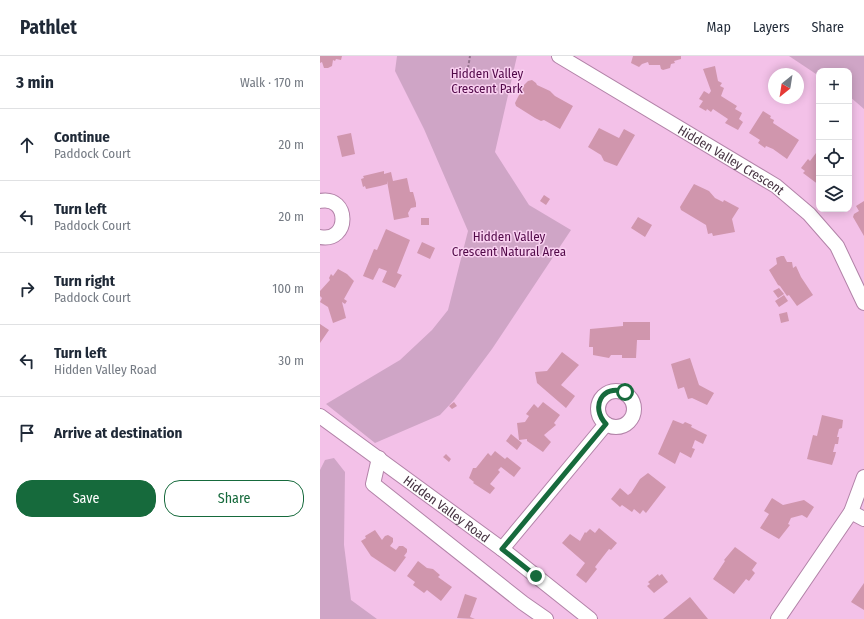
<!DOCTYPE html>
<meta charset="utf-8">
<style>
:root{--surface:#fff;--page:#f6f6f7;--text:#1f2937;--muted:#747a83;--line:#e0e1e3;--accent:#166a3c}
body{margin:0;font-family:"Fira Sans Condensed",sans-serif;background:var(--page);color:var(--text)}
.controls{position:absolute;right:12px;top:12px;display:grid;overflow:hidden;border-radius:8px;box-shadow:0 2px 10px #0003}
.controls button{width:36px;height:36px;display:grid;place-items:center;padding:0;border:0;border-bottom:1px solid var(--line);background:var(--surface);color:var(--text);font:20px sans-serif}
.compass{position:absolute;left:448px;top:12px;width:36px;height:36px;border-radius:50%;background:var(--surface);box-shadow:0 2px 10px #0003;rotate:210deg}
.stop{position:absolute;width:12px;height:12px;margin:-9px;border:3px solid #166a3c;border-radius:50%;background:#fff}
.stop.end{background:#166a3c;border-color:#fff;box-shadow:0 1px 4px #0008}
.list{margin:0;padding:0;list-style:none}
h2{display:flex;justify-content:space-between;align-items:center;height:52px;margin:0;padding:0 16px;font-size:17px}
h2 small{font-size:13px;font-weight:400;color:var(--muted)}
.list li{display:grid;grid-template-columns:26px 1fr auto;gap:12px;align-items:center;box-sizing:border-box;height:72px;padding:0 16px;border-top:1px solid var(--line)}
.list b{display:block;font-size:15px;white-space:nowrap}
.list p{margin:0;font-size:13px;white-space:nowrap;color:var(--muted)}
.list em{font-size:13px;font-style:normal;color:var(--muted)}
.actions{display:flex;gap:8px;padding:12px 16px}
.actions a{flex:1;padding:9px 0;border:1px solid var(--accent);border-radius:16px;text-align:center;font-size:14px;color:var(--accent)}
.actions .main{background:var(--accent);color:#fff}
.icon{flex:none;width:22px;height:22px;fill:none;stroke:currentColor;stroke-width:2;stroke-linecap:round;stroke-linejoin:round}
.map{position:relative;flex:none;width:544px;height:563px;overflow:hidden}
header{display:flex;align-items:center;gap:24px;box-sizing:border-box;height:56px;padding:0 20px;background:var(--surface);border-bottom:1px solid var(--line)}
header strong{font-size:19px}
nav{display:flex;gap:22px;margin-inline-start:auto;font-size:14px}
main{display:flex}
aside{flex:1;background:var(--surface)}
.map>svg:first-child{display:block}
.green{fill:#cfa5c6}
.building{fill:#d096ad}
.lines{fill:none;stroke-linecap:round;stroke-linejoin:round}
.minor-casing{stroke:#b283a8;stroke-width:16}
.path{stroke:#94738d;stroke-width:2;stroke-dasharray:3 2;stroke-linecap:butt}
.minor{stroke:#fff;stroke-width:14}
.route{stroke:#166a3c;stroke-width:5}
.labels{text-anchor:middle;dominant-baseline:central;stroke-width:3;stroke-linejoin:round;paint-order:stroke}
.park-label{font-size:13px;fill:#520a49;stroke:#fad1f1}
.street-label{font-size:13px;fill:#463342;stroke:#fad1f1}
</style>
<header>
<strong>Pathlet</strong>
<nav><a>Map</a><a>Layers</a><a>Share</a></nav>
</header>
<main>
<aside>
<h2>3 min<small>Walk · 170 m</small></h2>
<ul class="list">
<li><svg class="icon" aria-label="ahead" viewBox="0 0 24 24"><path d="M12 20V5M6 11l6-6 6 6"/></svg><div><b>Continue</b><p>Paddock Court</p></div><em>20 m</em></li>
<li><svg class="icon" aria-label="left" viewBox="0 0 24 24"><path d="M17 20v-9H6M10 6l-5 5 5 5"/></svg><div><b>Turn left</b><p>Paddock Court</p></div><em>20 m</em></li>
<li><svg class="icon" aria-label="right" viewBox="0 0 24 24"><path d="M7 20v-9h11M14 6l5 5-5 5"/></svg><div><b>Turn right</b><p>Paddock Court</p></div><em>100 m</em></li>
<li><svg class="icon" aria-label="left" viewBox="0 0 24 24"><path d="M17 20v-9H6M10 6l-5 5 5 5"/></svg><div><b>Turn left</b><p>Hidden Valley Road</p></div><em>30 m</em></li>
<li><svg class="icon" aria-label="arrive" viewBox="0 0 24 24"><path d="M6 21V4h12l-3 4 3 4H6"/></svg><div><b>Arrive at destination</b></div></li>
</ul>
<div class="actions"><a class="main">Save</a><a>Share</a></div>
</aside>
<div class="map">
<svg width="544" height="563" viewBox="0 0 544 563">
<rect width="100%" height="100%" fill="#f3c1e8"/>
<path class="green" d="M77 0H197L175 96 209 149 251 174 172 293 134 344 120 359 55 387 6 348 80 304 112 274 128 254 148 175 104 73 75 15Z
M469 0H544V53L529 40V15H499V20Z
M14 402 25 416 24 489 31 544 57 563H0V414L5 404Z"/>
<path class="building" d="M0 0H22L21 4 16 3 15 5 13 4 12 10 8 12H4L2 6 0 7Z
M313 0H361V3L354 5 355 7 351 8 350 12 343 14 341 13 340 9H329L328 6 322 8 319 11 311 7Z
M395 10 398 25 402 27 400 30 404 32 401 40 417 50 415 53 422 57 419 63 423 66 418 74 405 67 408 63 393 53 391 56 387 53 386 55 379 51 383 45 379 43 384 35 389 38 391 35 383 13Z
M212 24 216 27 217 29 230 35 235 40 253 50 240 73 224 64 221 65 215 62 196 50 195 47 204 29 208 25Z
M443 55 451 60 450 62 454 64 453 67 479 84 467 103 453 93 446 90 445 92 438 87 440 84 429 77Z
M279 72 299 82 304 73 315 79 297 110 284 105 281 99 268 91Z
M31 77 35 98 22 101 17 80Z
M496 97 499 99V129L483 117 485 115 481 112 488 103 490 105Z
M64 115V118L71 116 73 125 87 122 90 136H93L96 147V151L91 152 88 157 89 161 74 164 67 125V128L60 130 46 133 45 130 43 131 41 123 44 122 43 120Z
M374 128 389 135 395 142 403 146 404 144 419 152 412 163 415 176 393 180 392 177 388 178 386 169 361 154 360 151Z
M224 139 230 143 226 149 220 145Z
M544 145V180L533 161 534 158 539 155 536 150Z
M318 161 332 169 325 181 311 172Z
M101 162H109V169H101Z
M66 173 90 184 77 217 82 219 75 232 62 226 67 215 59 212 53 224 43 220 54 193 57 194Z
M102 186 115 192 110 203 97 197Z
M461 200H464L467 206H472L473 212 476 210 481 221 493 239 477 250 469 239 467 240 460 230 458 229 449 214 457 208 456 202Z
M18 213 27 218 34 225 24 243 27 245 25 248 22 246 26 262 13 267 8 251 0 246 2 242 0 240V235L10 224 9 222 11 218 13 220Z
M459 232 464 238 458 242 453 235Z
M464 239 468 245 459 251 455 245Z
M467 256 469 265 461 267 459 258Z
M303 266H330V284H317L316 302H302V299H291L289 302 273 299V291H269L270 273 303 270Z
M0 268 9 274 0 287Z
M242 296 259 309 241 329 255 340 246 352 217 327 215 316 227 315Z
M370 302 379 329 394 337 387 349 372 342 368 343 364 331 358 333 351 308Z
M134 346 137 350 132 353 129 350Z
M223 346 240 359 234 367 236 369 224 379 231 386 223 396 207 385V383L199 384 197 367 205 366 209 360 206 358 214 348 218 352Z
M502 359 523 364 522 372 519 373 517 381H519L518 388H515L513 396H516L515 400 512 409 487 403 493 379 497 380Z
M353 364 363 368 365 366 372 369 371 371 387 379 383 388 375 384 372 392 375 393 371 402 360 396 355 408 338 398Z
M191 378 202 387 197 394 186 385Z
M175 395 185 403 187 401 201 412 194 421 181 411 178 414 180 416 170 428 175 432 170 438 153 427 154 426 149 422 153 412H156L168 397 171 400Z
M126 398 131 403 129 406 123 401Z
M328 417 346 431 326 457 323 454 320 458 314 453 312 456 302 449 300 451 291 443 300 432 308 439 311 437 320 423Z
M452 442 463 449 484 444 494 451 487 462 482 459 471 462 468 468 470 469 459 483 440 472 449 458 444 455Z
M279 472 297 487 291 494 289 493 275 511 277 513 266 527 256 519 265 507 242 487 250 478 260 485 265 476 266 477 270 473 275 477Z
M55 474 62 484 65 480 68 479 73 482V486L70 490 76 494 79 490H83L87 493V496L84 500 86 501 75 516 51 500 41 485 46 482 45 480Z
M415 491 437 507 432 514 435 517 429 525 426 523 414 538 393 523 405 505 404 504Z
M98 505 107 512 113 513 120 519 118 521 132 531 121 545 107 534 104 537 93 529 95 526 87 520Z
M338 518 339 520 342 518 348 526 334 537 327 530 330 528 328 526Z
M544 527V554L531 546Z
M145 538 157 542 150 561 155 563 137 562Z
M370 541 388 563H343Z"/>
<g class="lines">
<g class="minor-casing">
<g id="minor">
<path id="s1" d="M239 0 456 130 489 158 517 190 544 247"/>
<path d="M0 145C30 139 30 187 0 181"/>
<circle cx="296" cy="353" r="18"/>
<path id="s2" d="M0 360 182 493 270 563"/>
<path d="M59 402 53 428 203 547 226 563"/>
<path d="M531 456 544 463"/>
<path d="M182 493 286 368"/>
<path d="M458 563 531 456 544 421"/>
</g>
</g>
<path class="path" d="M148 12 150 0"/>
<use href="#minor" class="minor"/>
</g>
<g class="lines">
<path class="route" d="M216 520 182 493 286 368C270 351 282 328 305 336"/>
</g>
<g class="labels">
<g class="park-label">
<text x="167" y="17">Hidden Valley<tspan x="167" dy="15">Crescent Park</tspan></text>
<text x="189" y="180">Hidden Valley<tspan x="189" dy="15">Crescent Natural Area</tspan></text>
</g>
<g class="street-label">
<text stroke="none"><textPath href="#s1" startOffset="201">Hidden Valley Crescent</textPath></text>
<text stroke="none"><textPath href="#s2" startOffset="157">Hidden Valley Road</textPath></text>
</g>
</g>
</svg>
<div class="controls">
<button>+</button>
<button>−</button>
<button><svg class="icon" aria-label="locate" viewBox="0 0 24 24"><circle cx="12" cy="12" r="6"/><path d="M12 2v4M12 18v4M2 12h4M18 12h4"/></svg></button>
<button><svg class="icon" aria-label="layers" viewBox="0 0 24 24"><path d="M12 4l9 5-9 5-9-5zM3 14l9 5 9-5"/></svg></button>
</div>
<svg class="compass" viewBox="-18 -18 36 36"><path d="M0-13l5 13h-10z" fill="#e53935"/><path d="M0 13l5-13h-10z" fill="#747a83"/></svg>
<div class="stop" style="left:305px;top:336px"></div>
<div class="stop end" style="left:216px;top:520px"></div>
</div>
</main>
